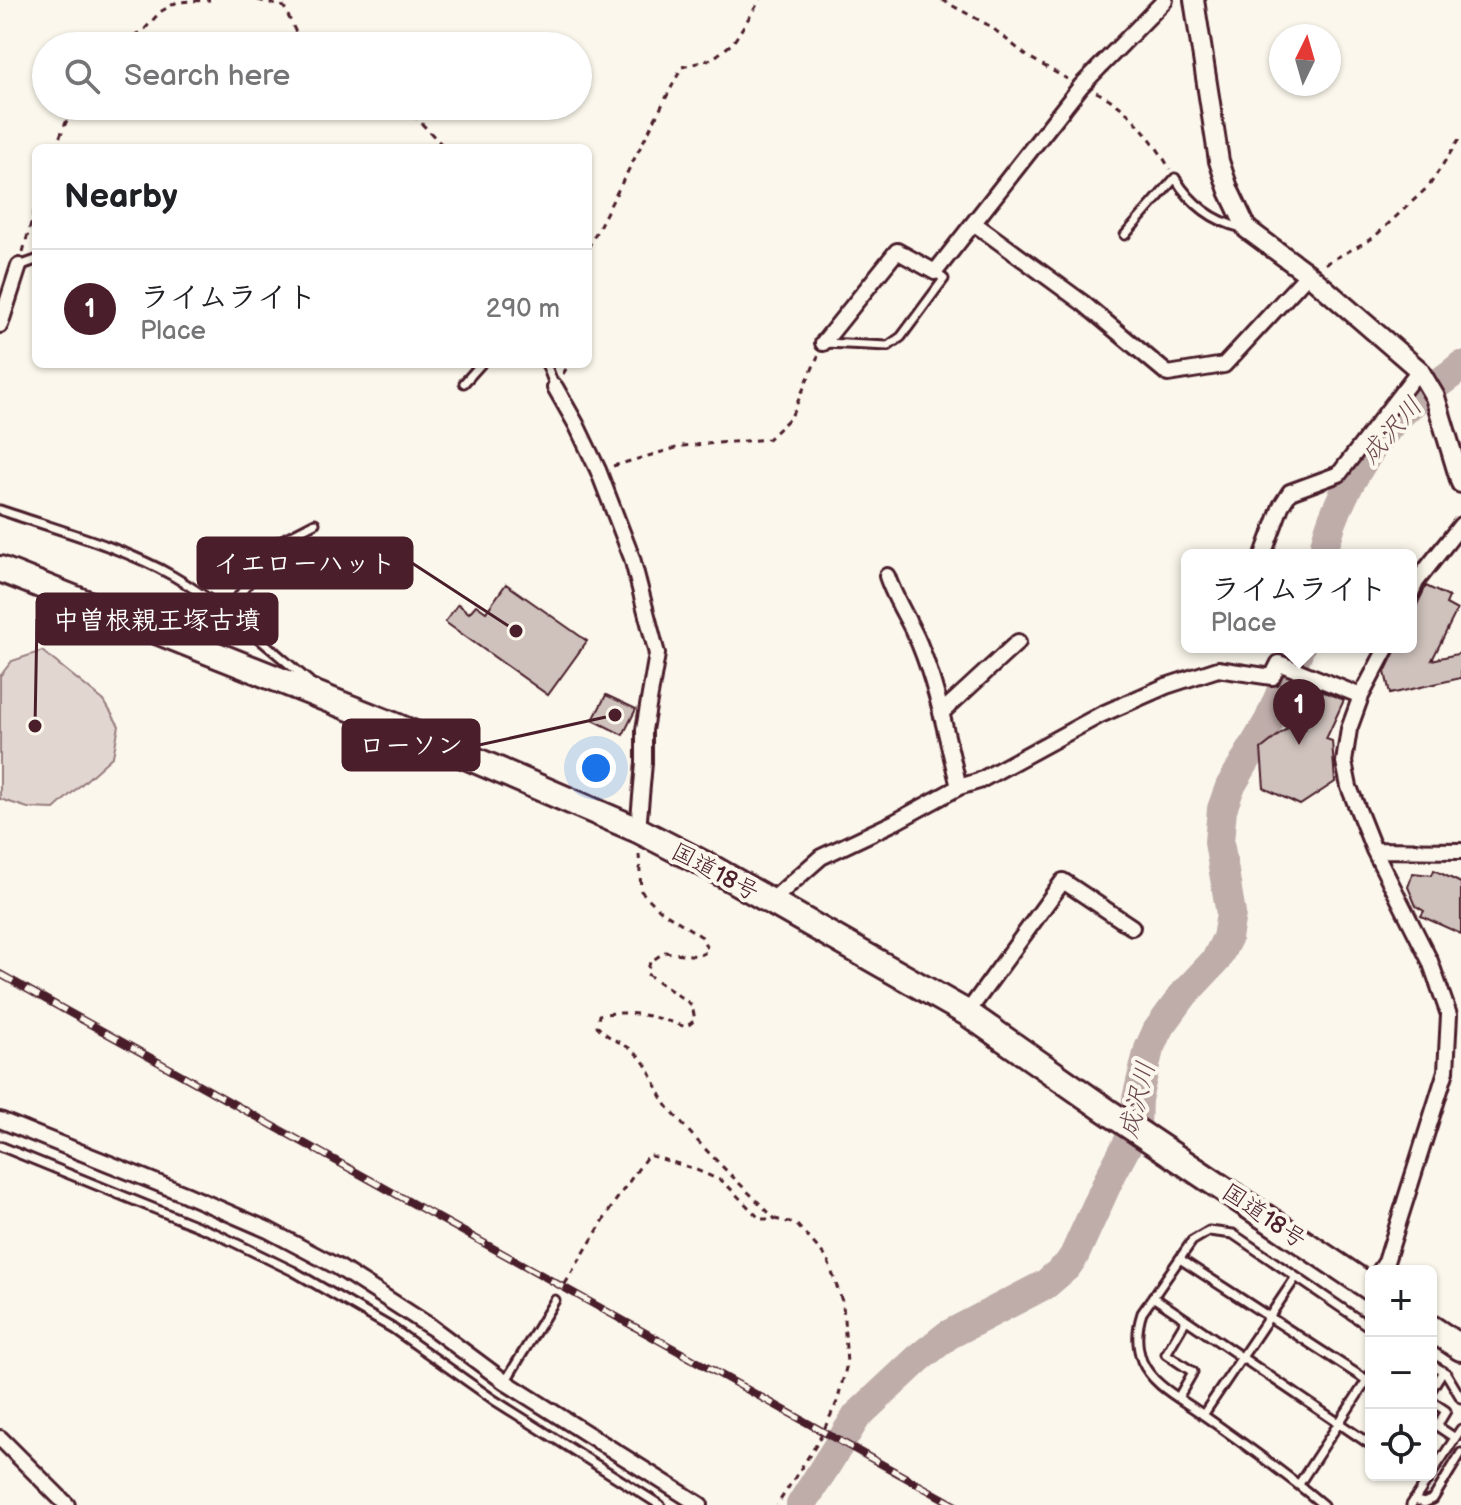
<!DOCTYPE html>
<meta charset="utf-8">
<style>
:root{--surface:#fff;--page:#f6f6f6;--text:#202124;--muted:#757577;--line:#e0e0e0;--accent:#4a1f2b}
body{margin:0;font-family:"Balsamiq Sans","Klee One",sans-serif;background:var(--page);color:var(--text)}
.controls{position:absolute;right:24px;bottom:24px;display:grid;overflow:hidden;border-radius:12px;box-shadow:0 2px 6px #0004}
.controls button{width:72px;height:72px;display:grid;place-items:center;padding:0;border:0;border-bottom:2px solid var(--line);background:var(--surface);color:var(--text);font:40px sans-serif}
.compass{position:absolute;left:1269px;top:24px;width:72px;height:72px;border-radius:50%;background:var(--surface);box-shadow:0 2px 6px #0004;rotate:5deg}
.you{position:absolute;left:596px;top:768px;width:28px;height:28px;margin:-20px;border:6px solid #fff;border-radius:50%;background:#1a73e8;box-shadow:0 0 0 12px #1a73e833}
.badge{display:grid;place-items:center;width:52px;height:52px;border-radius:50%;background:var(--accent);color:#fff;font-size:26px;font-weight:700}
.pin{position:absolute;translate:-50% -66px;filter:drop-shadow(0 2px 4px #0008)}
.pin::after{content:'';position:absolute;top:42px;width:28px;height:24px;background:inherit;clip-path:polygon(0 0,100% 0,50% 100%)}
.popup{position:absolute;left:1181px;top:549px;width:236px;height:104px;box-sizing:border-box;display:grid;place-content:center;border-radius:12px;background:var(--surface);filter:drop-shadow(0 2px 6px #0005);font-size:26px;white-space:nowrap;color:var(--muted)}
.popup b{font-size:30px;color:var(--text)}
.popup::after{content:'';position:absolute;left:50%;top:100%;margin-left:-16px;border:16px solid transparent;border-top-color:var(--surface)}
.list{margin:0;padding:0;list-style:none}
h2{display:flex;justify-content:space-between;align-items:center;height:104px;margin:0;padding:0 32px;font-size:34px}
h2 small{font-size:26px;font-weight:400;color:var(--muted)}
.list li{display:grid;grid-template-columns:52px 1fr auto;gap:24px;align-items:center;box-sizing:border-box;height:120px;padding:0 32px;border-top:2px solid var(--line)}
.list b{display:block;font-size:30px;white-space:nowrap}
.list p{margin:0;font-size:26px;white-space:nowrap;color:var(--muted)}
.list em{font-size:26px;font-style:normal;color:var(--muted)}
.icon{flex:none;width:44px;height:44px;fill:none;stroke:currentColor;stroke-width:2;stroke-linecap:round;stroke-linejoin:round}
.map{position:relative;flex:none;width:1461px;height:1505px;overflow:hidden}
.search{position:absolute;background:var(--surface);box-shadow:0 2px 6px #0004;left:32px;top:32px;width:560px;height:88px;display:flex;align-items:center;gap:20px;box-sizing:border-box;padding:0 28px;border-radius:44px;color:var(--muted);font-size:30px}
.panel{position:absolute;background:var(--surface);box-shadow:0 2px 6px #0004;left:32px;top:144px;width:560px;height:224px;border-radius:12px}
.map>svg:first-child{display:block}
.grass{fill:#e2d7d0;stroke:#967b7e;stroke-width:2}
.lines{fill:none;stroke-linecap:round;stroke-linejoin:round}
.river{stroke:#bfadaa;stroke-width:30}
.building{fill:#cfc2bc;stroke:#4a1f2b;stroke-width:2}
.lane-casing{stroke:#4a1f2b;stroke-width:13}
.street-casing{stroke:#4a1f2b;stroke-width:20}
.secondary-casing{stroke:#4a1f2b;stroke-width:24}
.highway-casing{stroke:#4a1f2b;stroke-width:30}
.path{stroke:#4a1f2b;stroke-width:3;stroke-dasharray:6 6;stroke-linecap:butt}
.lane{stroke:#fbf7ec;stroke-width:7}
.street{stroke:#fbf7ec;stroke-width:14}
.secondary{stroke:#fbf7ec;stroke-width:18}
.highway{stroke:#fbf7ec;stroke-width:24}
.rail-casing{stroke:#4a1f2b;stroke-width:8}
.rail{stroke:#fbf7ec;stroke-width:5;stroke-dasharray:15;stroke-linecap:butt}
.labels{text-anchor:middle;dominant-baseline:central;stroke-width:8;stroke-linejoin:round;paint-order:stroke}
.street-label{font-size:24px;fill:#4a1f2b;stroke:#fbf7ec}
.water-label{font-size:26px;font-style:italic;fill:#6d4a51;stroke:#fbf7ec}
.leader{fill:none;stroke:#4a1f2b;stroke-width:3}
.callout-dot{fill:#4a1f2b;stroke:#fbf7ec;stroke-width:3}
.callout{fill:#4a1f2b;stroke:#4a1f2b;stroke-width:3}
.callout-label{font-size:26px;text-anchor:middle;font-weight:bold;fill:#fff}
</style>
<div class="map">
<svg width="1461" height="1505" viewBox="0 0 1461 1505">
<rect width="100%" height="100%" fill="#fbf7ec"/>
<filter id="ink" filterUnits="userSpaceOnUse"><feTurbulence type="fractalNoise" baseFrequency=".0125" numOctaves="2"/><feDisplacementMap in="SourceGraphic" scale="16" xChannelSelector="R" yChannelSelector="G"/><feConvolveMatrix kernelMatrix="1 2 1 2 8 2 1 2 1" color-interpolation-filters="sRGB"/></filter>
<g filter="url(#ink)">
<path class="grass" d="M42 651 104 701 119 726 113 756 54 809 28 808 0 799V676L12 661Z"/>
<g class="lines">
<path class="river" d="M1323 555C1332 503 1372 438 1412 403 1427 389 1445 381 1461 366
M801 1505 857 1416 919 1358 948 1335 1046 1284 1067 1266 1074 1256 1110 1177 1136 1128 1137 1099 1149 1049 1157 1031 1184 994 1216 960 1227 938 1231 914 1219 842 1222 809 1230 787 1269 721 1300 647"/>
</g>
<path class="building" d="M506 584 587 641 548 695 445 622 458 604 469 613 476 605 486 612Z
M1426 586 1449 597 1446 604 1457 610 1432 660 1461 653V678L1390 694 1385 672 1397 647H1411V617Z
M1304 684 1344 700 1326 739 1332 741 1335 782 1300 805 1264 788 1261 749 1294 723 1305 729 1317 704 1298 695Z
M606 695 636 709 623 735 593 720Z
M1434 870 1461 883V934L1421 916 1424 911 1416 906 1408 887 1413 873 1432 875Z"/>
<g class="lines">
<g class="lane-casing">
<path id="lane" d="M1125 235 1175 178C1191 204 1212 221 1242 228
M19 266 36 260
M825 343 888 346 901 337 944 279 935 272
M546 364 555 387
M464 383 481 364
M0 510C55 529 123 547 173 576 223 605 265 644 309 681
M204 644 278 542 315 523
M0 1146 217 1234 293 1271 392 1328 494 1400 660 1505
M1180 1259 1371 1383
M1153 1297 1371 1445
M1431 1364 1446 1373 1461 1398
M505 1382 555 1300
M1431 1390 1443 1371
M1178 1398 1193 1372 1166 1354 1186 1320
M1431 1401 1446 1411 1437 1426
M1203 1415 1296 1277
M1431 1422 1455 1438
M1299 1484 1371 1374
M1414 1500 1424 1503 1433 1499 1461 1453
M1323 1505C1286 1473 1245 1445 1206 1417 1184 1400 1153 1387 1142 1361 1136 1345 1137 1328 1142 1313L1192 1241 1209 1231 1233 1234 1371 1328
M1411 1505 1461 1429"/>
</g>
<g class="street-casing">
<path id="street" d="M975 224 1083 303 1168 374 1224 365 1308 274
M0 325 19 266
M823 343 897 251 935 272 1081 86 1165 0
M555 387 576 424 598 470 632 558 657 654 644 730V763L638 830
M1263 555 1281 506 1290 492 1339 474 1419 370
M887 576C895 600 909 620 919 643 938 689 947 739 959 787
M1411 593 1416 582 1461 525
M941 713 1018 642
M1374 850 1461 851
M771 901 821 857 895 822 959 787 979 781 1100 715 1166 686 1218 669 1272 677 1279 663 1361 696
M967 1013 1063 881 1132 927
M0 1120 185 1194 268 1230 338 1267 431 1327 505 1382 700 1505
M1380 1271 1386 1262 1446 1071 1449 1015 1430 961 1374 850 1349 787 1344 762 1349 729 1361 696 1387 647
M0 1438 67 1505"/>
</g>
<g class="secondary-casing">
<path id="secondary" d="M1194 0 1219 161 1229 191 1247 229 1308 274 1419 370 1435 397 1461 483"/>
</g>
<g class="highway-casing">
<path id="highway" d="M0 569 398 727 638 830 712 868 967 1013 1107 1111 1371 1288
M1431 1328 1461 1348"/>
</g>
<path class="path" d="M258 0 284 7 299 39 309 46
M942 0 990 26 1027 56 1067 79
M113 46 143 31 160 12 177 2 210 0
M1096 92C1128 106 1153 140 1170 169
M405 106 445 148
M55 148 73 106
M588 248 682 67 712 59 733 43 760 0
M23 252 36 205
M1325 264 1373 238 1429 186 1461 136
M563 374 569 364
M613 466 683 446 768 439 791 417 818 356
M639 854 641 891 660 910 702 937 708 951 698 956 665 952 650 962 647 974 692 1005 695 1020 686 1027C657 1017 630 1009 599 1015L597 1026C610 1040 618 1040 632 1050 651 1064 655 1089 668 1107 700 1147 739 1182 775 1219
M565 1284 614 1203 648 1155 692 1168 724 1182 760 1219H775L796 1224 827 1258 843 1304 847 1364 837 1402 818 1442 777 1505"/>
<use href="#lane" class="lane"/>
<use href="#street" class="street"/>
<use href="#secondary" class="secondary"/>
<use href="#highway" class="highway"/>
<g class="rail-casing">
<path id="rail" d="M0 974 955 1505"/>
</g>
<use href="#rail" class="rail"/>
</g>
</g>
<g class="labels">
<g class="street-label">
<text transform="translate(715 872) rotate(28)">国道18号</text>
<text transform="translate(1264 1216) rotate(34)">国道18号</text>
</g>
<g class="water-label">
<text transform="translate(1392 431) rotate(-49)">成沢川</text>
<text transform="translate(1138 1100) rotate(-76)">成沢川</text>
</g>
</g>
<path class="leader" d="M516 631L412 563M35 726L37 619M615 715L479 745"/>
<g class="callout-dot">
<circle cx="516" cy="631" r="8"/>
<circle cx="35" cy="726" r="8"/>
<circle cx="615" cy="715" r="8"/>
</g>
<g class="callout">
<rect x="198" y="538" width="214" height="50" rx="8"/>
<rect x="37" y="594" width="240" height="50" rx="8"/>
<rect x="343" y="720" width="136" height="50" rx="8"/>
</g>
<g class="callout-label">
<text x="305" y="572">イエローハット</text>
<text x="157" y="629">中曽根親王塚古墳</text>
<text x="411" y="754">ローソン</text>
</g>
</svg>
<div class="controls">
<button>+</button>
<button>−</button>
<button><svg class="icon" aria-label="locate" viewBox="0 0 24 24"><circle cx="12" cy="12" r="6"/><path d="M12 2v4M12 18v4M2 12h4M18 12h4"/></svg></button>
</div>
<svg class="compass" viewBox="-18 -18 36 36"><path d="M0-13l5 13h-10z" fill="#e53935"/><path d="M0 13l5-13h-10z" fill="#757577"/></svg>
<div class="you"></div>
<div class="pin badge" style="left:1299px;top:745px">1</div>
<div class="popup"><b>ライムライト</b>Place</div>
<div class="search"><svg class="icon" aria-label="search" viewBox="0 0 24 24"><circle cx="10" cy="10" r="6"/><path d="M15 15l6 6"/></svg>Search here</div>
<section class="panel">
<h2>Nearby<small></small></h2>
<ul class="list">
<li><span class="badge">1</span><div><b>ライムライト</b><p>Place</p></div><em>290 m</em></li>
</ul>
</section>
</div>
